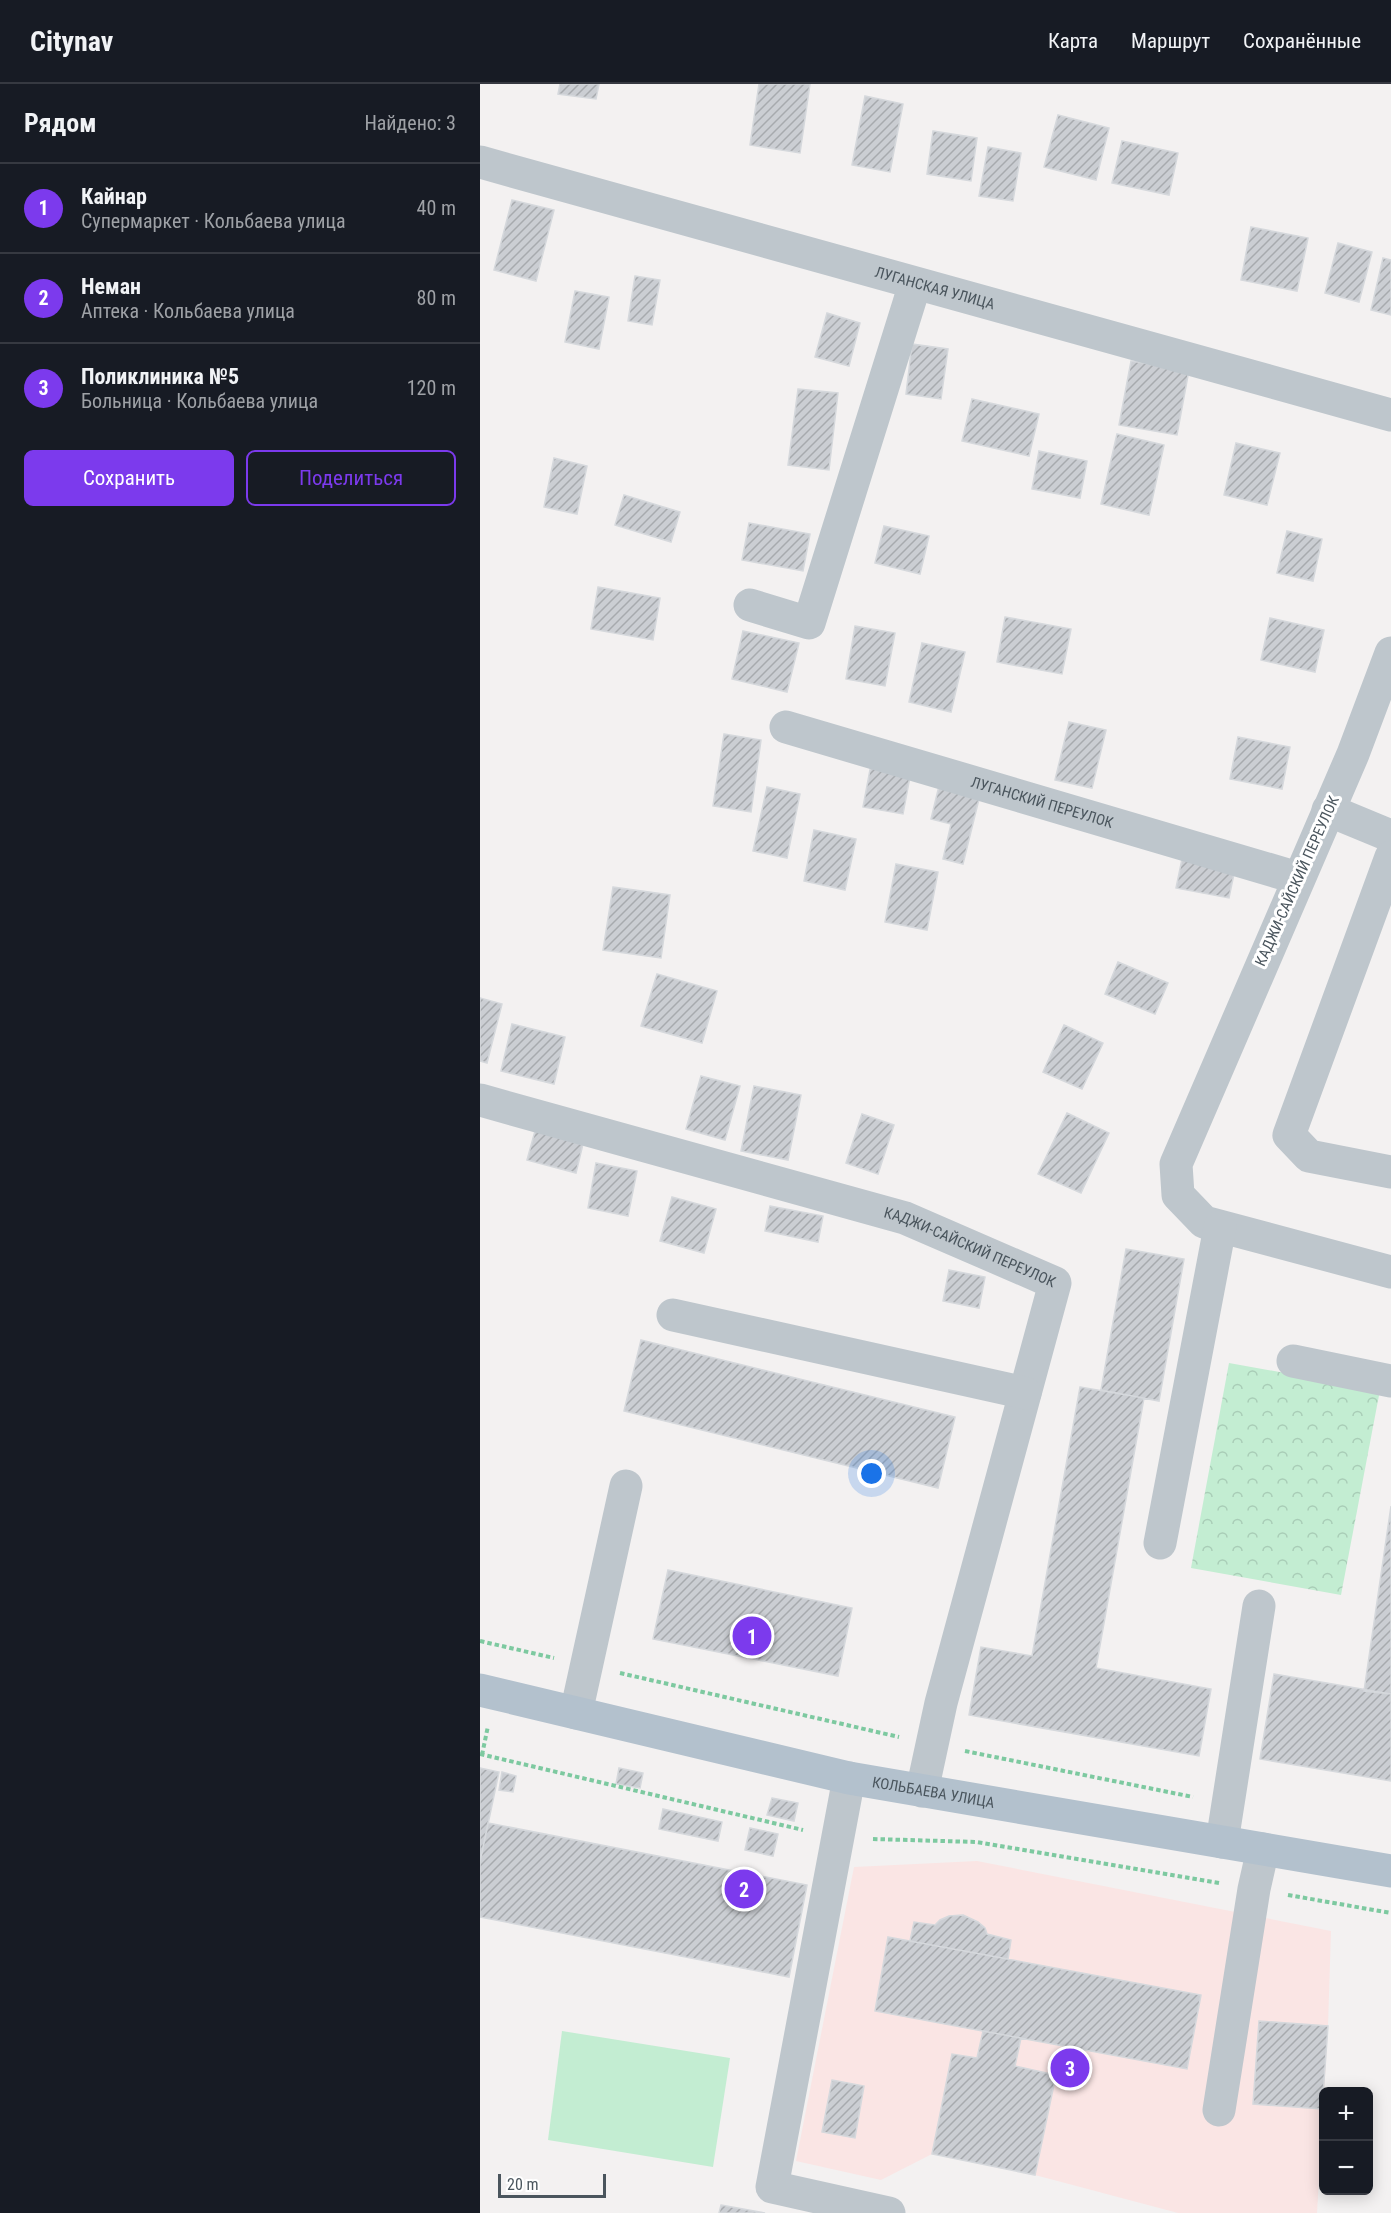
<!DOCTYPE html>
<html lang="ru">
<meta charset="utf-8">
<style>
:root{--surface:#171b24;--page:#242831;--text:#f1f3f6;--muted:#9ea1a6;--line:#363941;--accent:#7c3aed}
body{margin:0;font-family:"Roboto Condensed",sans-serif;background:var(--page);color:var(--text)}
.controls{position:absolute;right:18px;bottom:18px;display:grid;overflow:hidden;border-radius:9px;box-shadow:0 3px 15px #0003}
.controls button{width:54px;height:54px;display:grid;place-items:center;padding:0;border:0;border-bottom:2px solid var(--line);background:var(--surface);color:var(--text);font:30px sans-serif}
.scale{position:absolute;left:18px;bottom:15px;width:108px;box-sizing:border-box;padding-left:6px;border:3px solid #4a555d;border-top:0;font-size:16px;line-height:21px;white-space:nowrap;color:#4a555d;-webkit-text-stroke:4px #fff;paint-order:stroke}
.you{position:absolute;left:392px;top:1390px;width:21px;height:21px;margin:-15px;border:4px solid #fff;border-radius:50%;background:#1a73e8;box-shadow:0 0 0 9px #1a73e833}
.badge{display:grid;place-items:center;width:39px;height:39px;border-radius:50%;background:var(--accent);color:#fff;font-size:20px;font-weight:700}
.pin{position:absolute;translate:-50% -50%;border:3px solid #fff;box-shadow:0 2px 6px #0006}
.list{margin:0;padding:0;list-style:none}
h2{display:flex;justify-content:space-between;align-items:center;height:78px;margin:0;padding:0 24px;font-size:26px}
h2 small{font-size:20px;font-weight:400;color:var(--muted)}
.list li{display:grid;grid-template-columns:39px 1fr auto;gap:18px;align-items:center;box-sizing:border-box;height:90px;padding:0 24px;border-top:2px solid var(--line)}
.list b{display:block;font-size:22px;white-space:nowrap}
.list p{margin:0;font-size:20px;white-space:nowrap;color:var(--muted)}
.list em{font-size:20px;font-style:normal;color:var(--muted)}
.actions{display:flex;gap:12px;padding:18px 24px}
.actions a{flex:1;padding:14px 0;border:2px solid var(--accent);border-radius:9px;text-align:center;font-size:21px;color:var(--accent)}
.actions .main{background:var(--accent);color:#fff}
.map{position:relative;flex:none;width:911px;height:2129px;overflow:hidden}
header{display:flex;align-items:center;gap:36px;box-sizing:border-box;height:84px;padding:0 30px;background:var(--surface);border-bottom:2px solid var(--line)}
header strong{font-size:28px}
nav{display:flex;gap:33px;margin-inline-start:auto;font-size:21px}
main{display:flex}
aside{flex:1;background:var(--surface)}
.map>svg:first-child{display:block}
.medical{fill:#fae5e4}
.grass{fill:#c3edd2}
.park{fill:url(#park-crowns)}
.building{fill:url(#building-hatch);stroke:#d5d8dc;stroke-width:1.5}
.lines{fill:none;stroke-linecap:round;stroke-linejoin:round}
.path{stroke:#7dc9a0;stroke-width:4;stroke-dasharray:4.5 3;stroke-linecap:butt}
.minor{stroke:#bec6cc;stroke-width:33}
.major{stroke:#b3c1cd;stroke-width:33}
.labels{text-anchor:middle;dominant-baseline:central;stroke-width:6;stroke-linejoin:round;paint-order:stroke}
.street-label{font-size:15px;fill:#4a555d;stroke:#fff}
</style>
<header>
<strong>Citynav</strong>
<nav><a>Карта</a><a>Маршрут</a><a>Сохранённые</a></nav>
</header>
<main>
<aside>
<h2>Рядом<small>Найдено: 3</small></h2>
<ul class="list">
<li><span class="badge">1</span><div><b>Кайнар</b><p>Супермаркет · Кольбаева улица</p></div><em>40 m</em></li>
<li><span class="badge">2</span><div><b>Неман</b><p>Аптека · Кольбаева улица</p></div><em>80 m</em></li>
<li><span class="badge">3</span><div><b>Поликлиника №5</b><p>Больница · Кольбаева улица</p></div><em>120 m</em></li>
</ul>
<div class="actions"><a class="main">Сохранить</a><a>Поделиться</a></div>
</aside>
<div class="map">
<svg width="911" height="2129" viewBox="0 0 911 2129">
<defs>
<pattern id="park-crowns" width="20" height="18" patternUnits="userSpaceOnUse" patternTransform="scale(1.5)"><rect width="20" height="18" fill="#c3edd2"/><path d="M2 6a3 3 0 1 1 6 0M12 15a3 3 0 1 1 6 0" fill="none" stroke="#a9cdb7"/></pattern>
<pattern id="building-hatch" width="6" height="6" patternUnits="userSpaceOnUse" patternTransform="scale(1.5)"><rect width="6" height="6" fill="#cbced3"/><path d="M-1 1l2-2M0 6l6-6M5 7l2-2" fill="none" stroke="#a7aaae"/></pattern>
</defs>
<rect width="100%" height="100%" fill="#f3f1f1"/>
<path class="medical" d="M497 1777 851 1847 848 1942 837 2129H698L555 2091 452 2070 401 2096 316 2077 374 1783Z"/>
<path class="grass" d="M82 1947 250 1974 233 2083 68 2056Z"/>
<path class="park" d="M749 1279 900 1306 861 1511 711 1484Z"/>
<path class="building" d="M80 0H119L116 15 78 10Z
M279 0H330L320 69 270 61Z
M385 12 423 20 410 88 372 81Z
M578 31 629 44 616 96 564 83Z
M453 47 497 54 491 97 447 90Z
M642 57 698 69 689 111 632 99Z
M508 63 541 69 533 117 499 112Z
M32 116 74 126 56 197 14 186Z
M771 143 828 154 817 207 761 196Z
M858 159 892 168 879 218 845 209Z
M903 174 911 176V231L891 226Z
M155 192 180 196 172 241 148 237Z
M95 207 129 213 119 265 85 258Z
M347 229 380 239 369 282 335 273Z
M432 260 468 265 461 315 426 310Z
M651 277 709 286 697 351 639 341Z
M318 305 358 309 349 386 308 381Z
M492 315 559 330 549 372 482 357Z
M637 350 684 361 669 431 621 420Z
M756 359 800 369 787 421 744 411Z
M559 367 607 377 600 414 552 405Z
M74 374 107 382 97 430 64 423Z
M144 411 200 428 191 458 135 441Z
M269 439 330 450 323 487 262 476Z
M404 442 449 452 440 490 395 479Z
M807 447 842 455 833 497 797 489Z
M118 503 180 514 173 556 111 545Z
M525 533 591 545 582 590 517 578Z
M790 534 844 546 835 588 781 576Z
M375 542 415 549 405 602 366 595Z
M263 547 319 559 307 608 252 595Z
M442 559 485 568 471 628 429 618Z
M589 638 626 646 612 704 575 696Z
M244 650 281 656 271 728 233 722Z
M758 653 810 663 802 705 750 695Z
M392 675 432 682 423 730 383 723Z
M459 702 500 711 483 780 463 775 471 740 451 735Z
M287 703 320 710 307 774 273 767Z
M334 746 376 755 365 806 324 797Z
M702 775 755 785 749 814 696 804Z
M416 780 458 788 447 846 405 838Z
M133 803 190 811 181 874 123 866Z
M638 878 688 899 675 930 625 910Z
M177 890 237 907 222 959 161 942Z
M0 914 22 920 7 979 0 977Z
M32 940 85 953 74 1000 21 987Z
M584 941 623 959 602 1005 563 988Z
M221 992 260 1002 245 1056 206 1045Z
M274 1002 321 1011 308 1076 261 1067Z
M587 1029 629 1049 601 1109 558 1090Z
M382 1030 414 1041 398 1090 366 1079Z
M55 1047 103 1060 96 1089 47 1076Z
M116 1079 157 1087 148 1132 108 1124Z
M192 1113 236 1125 224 1169 180 1157Z
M290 1122 343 1132 338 1158 285 1147Z
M646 1165 704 1175 679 1317 621 1306Z
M469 1186 505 1193 499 1224 463 1217Z
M161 1256 475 1333 458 1404 144 1327Z
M600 1303 664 1314 616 1584 731 1605 719 1672 489 1631 501 1563 552 1572Z
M911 1422V1610L884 1607Z
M188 1486 372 1524 358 1592 173 1555Z
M794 1590 911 1610V1697L780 1675Z
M0 1684 19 1688 0 1778Z
M139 1684 163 1689 160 1704 136 1700Z
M22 1688 36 1692 33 1708 19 1706Z
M292 1714 318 1719 314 1737 287 1731Z
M183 1725 242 1738 238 1757 179 1745Z
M8 1739 327 1801 309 1893 0 1833V1778Z
M270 1744 298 1750 293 1772 265 1766Z
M483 1831 498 1838 505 1844 507 1850 531 1856 528 1875 430 1857 434 1838 455 1841 460 1836 469 1832Z
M408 1853 721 1911 707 1985 395 1927Z
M779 1937 848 1942 842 2025 773 2020Z
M503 1947 541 1954 535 1982 576 1991 555 2091 452 2070 472 1970 497 1974Z
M352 1996 384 2002 375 2054 342 2048Z
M241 2121 285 2129H239Z"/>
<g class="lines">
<path class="path" d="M0 1557 74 1574
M140 1589 419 1653
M485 1667 713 1713
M0 1670 323 1746
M2 1671 8 1642
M393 1755 497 1758 739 1799
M808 1811 911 1829"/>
<g class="minor">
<path id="s1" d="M0 78 911 331"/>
<path d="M270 521 329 539 435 200"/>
<path d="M911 569 873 670 696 1080 698 1111 724 1138 911 1188"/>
<path id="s2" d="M306 643 818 794"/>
<path d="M848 726 911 752"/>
<path d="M911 773 809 1051 829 1072 911 1088"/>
<path id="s3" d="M0 1016 425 1134 575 1199 461 1619 442 1707"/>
<path d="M193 1231 545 1309"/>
<path d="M813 1277 911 1297"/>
<path d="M680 1459 740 1143"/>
<path d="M96 1629 146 1402"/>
<path d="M369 1694 292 2103 409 2129"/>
<path d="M742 1758 779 1522"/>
<path d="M739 2026 774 1805 783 1765"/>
</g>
<path class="major" id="s4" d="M0 1606 369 1694 911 1787"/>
</g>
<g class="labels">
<g class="street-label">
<text stroke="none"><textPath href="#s1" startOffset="472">ЛУГАНСКАЯ УЛИЦА</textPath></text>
<text stroke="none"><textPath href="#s2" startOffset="267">ЛУГАНСКИЙ ПЕРЕУЛОК</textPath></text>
<text transform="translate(817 797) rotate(-66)">КАДЖИ-САЙСКИЙ ПЕРЕУЛОК</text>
<text stroke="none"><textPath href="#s3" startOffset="512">КАДЖИ-САЙСКИЙ ПЕРЕУЛОК</textPath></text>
<text stroke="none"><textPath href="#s4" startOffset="465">КОЛЬБАЕВА УЛИЦА</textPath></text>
</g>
</g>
</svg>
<div class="controls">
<button>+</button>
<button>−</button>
</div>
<div class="scale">20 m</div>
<div class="you"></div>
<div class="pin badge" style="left:272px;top:1552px">1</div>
<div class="pin badge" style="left:264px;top:1805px">2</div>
<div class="pin badge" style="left:590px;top:1984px">3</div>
</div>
</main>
